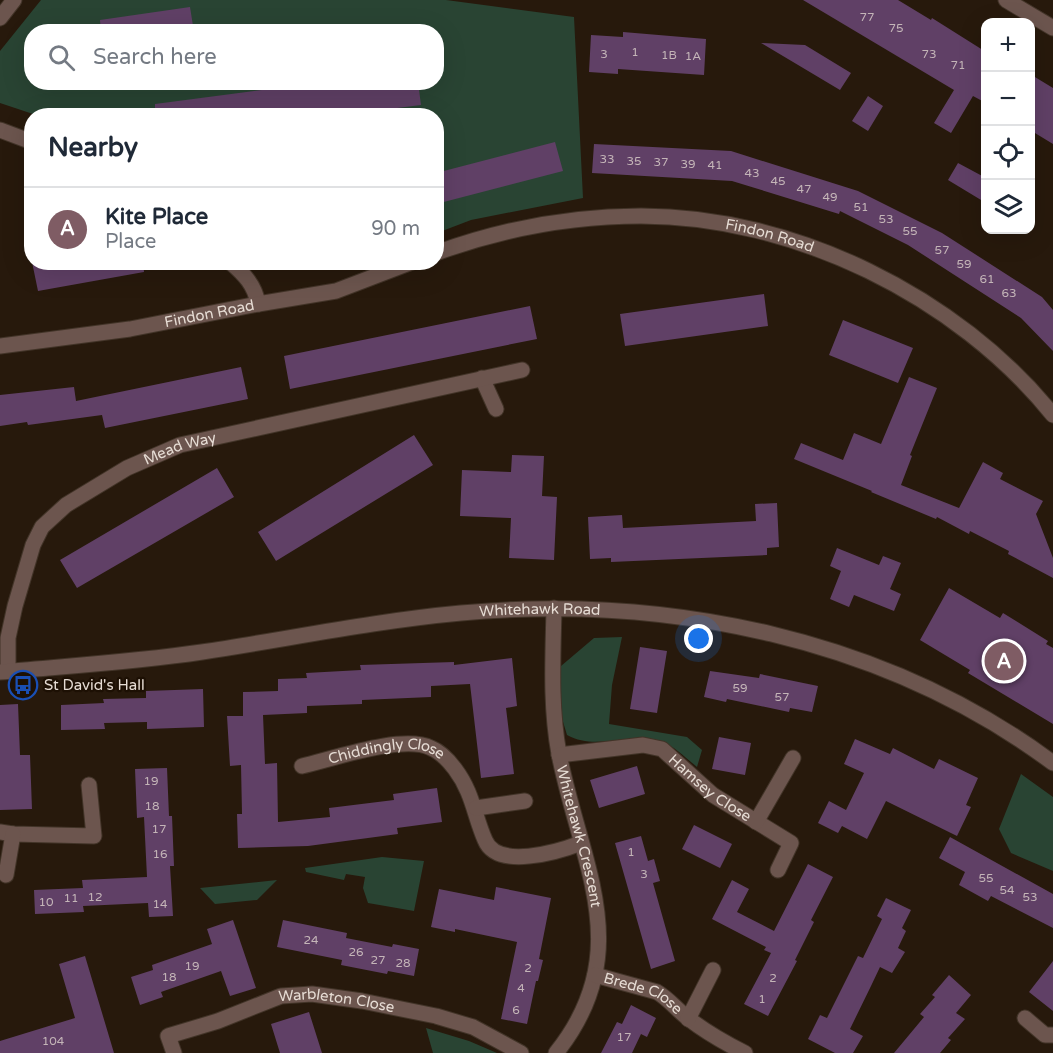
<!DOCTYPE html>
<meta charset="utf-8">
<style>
:root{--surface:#fff;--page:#f6f6f7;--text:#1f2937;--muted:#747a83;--line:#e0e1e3;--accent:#7f5c64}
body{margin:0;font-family:"Varela Round",sans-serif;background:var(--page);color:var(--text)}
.controls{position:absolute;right:18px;top:18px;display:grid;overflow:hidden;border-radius:12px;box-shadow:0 6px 24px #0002}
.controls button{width:54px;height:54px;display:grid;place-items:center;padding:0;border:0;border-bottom:2px solid var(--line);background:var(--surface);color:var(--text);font:30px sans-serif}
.you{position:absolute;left:699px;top:639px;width:21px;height:21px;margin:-15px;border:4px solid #fff;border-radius:50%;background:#1a73e8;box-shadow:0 0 0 9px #1a73e833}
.badge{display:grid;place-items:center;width:39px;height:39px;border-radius:50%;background:var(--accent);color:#fff;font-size:20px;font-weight:700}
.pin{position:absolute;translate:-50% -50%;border:3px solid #fff;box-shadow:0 2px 6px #0006}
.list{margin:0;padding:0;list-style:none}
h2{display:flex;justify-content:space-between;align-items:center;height:78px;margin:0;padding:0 24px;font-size:26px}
h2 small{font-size:20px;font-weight:400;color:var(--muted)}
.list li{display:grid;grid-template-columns:39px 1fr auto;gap:18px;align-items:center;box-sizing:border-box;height:84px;padding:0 24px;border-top:2px solid var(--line)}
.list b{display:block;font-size:22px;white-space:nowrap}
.list p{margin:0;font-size:20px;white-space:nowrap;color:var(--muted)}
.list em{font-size:20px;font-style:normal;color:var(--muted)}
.icon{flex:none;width:33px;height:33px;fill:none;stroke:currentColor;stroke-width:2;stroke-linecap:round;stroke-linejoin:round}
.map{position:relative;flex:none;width:1053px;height:1053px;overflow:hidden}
.search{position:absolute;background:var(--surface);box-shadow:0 6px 24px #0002;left:24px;top:24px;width:420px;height:66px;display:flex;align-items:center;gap:15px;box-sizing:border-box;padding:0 21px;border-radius:24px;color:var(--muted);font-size:22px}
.panel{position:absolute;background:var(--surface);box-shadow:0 6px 24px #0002;left:24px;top:108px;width:420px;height:162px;border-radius:24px}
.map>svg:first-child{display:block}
.green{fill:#294433;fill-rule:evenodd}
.building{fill:#604066}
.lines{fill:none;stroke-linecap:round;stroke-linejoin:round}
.minor-casing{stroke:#423428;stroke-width:17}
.minor{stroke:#6c554e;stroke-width:15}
.labels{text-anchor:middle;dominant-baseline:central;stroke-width:4.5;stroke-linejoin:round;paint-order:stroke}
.number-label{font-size:12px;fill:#c4b5b8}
.street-label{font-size:15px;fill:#e6dcd4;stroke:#1d1004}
.poi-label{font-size:15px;fill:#e6dcd4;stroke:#1d1004;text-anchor:start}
</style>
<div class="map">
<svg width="1053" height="1053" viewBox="0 0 1053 1053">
<rect width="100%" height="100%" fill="#27190c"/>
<path class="green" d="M41 0H446L574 17 583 198 471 220 437 233 436 116 36 115 0 103V51ZM32 32H436V82H32Z
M622 637 612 685 609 724 687 737 702 750 697 767C687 759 675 747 663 742 631 730 598 752 567 735L558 705 561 666 594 638Z
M1021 774 1053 797V871L1011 853 999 829Z
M382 857 424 861 414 911 368 903 363 888 365 877 346 874 344 880 306 872 305 868Z
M277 880 257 900 215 904 200 888Z
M426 1028 469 1041 497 1053H433Z"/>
<path class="building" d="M803 0H898L931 20 932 18 986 52V103L973 96 951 133 934 123 954 90Z
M190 7 194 32H101L100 20Z
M623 32 706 39 704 75 618 69V74L589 72 591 35 623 37Z
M761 43 805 45 851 73 840 90Z
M1030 74 1053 88V144L1030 130Z
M322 82H418L421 105 334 116H155V104Z
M868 96 883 106 868 131 852 121Z
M555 142 563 171 436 204V173Z
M594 144 731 151 858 191 942 233 1042 297 1053 310V351L1021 318 908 245 840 211 839 214 732 181 592 173Z
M958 163 986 178V203L948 180Z
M32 262H143L144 272 38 291Z
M764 294 768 326 625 346 620 314Z
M530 306 537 339 290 389 284 356Z
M843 320 913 348 898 383 829 355Z
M241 367 248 399 105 428 102 415 28 425 27 422 0 426V395L74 387 76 401Z
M909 377 937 388 910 455 912 456 901 485 959 508 983 462 1003 473 1000 479 1043 501 1036 514 1053 558V578L1008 554 1009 551 970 531 969 534 937 517 936 519 871 492 872 491 794 459 801 443 843 460 854 433 881 444Z
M414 435 433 465 276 561 258 532Z
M512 455 544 456 542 496 557 497 554 560 509 558 511 518 460 516 462 470 511 472Z
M217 468 234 497 77 588 60 560Z
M777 503 779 547 767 548V555L611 562V558L590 559 588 517 622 515 623 528 756 521 755 504Z
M837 548 879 565 883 556 901 563 890 589 901 594 894 611 854 595 849 607 830 599 841 571 830 566Z
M949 588 1000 618 1003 613 1048 641 1046 644 1053 648V724L968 673 970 670 920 640Z
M640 647 667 651 657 713 630 709Z
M512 658 517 706 506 708 514 774 481 778 470 684 431 686V697L362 700V704L307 706V713L263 715 265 764 277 763 278 822 330 817 329 808 394 800 393 794 437 788 442 822 397 828 398 834 308 846 238 848 237 814H242L241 765 230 766 227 716H243V692L278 691V679L307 678 306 673 361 670 360 665 454 662V665Z
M710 671 759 678 760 674 818 686 812 712 790 708 789 712 727 699 726 702 704 697Z
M203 689 204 727 147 729V722L104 723 105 729 61 730V705L104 703 103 699 146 698V691Z
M18 704 20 755H30L32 809 0 810V705Z
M719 737 751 743 745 775 712 769Z
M855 739 890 754 893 748 934 769 939 759 978 778 966 805 971 807 957 836 886 801 867 839 842 826 838 833 818 823 829 801 846 810 864 773 844 764Z
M637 766 645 794 599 808 590 780Z
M167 768 169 816H172L174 866H170L173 916 149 917 148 903 83 906 84 912 35 914 34 890 83 888 82 880 147 877 144 817 137 818 135 769Z
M694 825 732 844 720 868 682 849Z
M641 836 648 861 654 859 660 881 653 883 675 961 651 969 615 843Z
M950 837 1053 894V928L991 896 988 901 959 885 965 872 939 858Z
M808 864 833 877 811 920 814 922 795 960 797 961 768 1016 744 1004 771 953 764 950 766 947 712 919 732 880 749 889 737 912 774 931Z
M496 887 551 898 539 959 543 960 538 981H536L527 1024 501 1019 517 942 455 929V932L431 927 439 889 494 900Z
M886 898 911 910 902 928 906 931 898 948 905 952 892 973 880 967 871 986 850 1029 863 1036 853 1053H835L808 1039 820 1015 827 1018 858 956 863 958 882 919 877 916Z
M233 920 256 988 230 996 221 971 161 992 163 997 140 1005 131 977 153 970 152 965 212 944 207 929Z
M283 920 347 933 346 938 392 947 393 944 419 949 414 976 388 971 387 974 341 965 342 960 277 947Z
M85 956 114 1053H0V1041L75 1018 59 964Z
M1053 961V1011L1029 992Z
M949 975 971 995 956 1013 965 1019 948 1038 951 1040 940 1053H894L924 1017 920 1014 935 997 932 995Z
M631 1005 656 1018 647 1037 641 1034 632 1053H601L617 1022 622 1024Z
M309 1012 322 1053H280L271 1024Z"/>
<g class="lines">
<g class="minor-casing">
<g id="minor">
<path d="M1006 0 1053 28"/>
<path d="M0 18 14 0"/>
<path d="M0 130 32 142"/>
<path id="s1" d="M436 253C502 229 571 216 641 216 794 216 957 296 1053 415"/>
<path d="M230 262C244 274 255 285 258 304"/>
<path id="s2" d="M0 346 130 329 258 304 336 291 412 262"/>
<path d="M482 378 496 409"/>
<path id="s3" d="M554 608C553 657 550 705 559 754 580 863 638 951 556 1053"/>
<path id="s4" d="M8 671V638L15 606 33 545 42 527 66 505 127 468 180 445 522 370"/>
<path id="s5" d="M0 672C67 666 135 662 202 652 288 639 374 621 461 613 668 594 885 638 1053 763"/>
<path id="s6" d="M559 755 643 745 662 749 713 795 791 843 778 870"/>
<path id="s7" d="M302 766C333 759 403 734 431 748 441 752 449 761 455 769 473 793 474 815 485 840 497 870 558 852 581 843"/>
<path d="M476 808 525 801"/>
<path d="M756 822 793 758"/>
<path d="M0 832 13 834 94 836 89 785"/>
<path d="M6 875 13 834"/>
<path id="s8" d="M595 975 657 992C669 999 677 1010 689 1019 706 1032 725 1043 745 1053"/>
<path d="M1025 1018 1045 1035H1053"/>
<path d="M688 1019 713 970"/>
<path id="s9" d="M174 1053 168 1036 218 1021 281 996 312 994 362 1001 436 1016 473 1027 521 1053"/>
</g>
</g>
<use href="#minor" class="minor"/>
</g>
<defs>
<g id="bus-ring" transform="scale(1.5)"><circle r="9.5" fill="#1d1004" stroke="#1a4fb4" stroke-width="1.5"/><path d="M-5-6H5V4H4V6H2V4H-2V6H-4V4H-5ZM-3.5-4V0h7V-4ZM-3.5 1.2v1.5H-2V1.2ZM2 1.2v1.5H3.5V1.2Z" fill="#1a4fb4"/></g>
</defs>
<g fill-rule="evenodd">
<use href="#bus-ring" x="23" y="685"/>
</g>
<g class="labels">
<g class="number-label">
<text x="867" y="17">77</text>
<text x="896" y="28">75</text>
<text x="635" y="52">1</text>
<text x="604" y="54">3</text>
<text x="929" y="54">73</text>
<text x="669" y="55">1B</text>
<text x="693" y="56">1A</text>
<text x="958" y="65">71</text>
<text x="607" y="159">33</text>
<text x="634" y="161">35</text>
<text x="661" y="162">37</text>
<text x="688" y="164">39</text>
<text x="715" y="165">41</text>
<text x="752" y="173">43</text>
<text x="778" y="181">45</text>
<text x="804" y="189">47</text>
<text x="830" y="197">49</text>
<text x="861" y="207">51</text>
<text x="886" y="219">53</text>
<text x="910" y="231">55</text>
<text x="942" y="250">57</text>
<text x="964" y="264">59</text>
<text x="987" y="279">61</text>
<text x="1009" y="293">63</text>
<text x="740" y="688">59</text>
<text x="782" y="697">57</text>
<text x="151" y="781">19</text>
<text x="152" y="806">18</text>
<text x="159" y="829">17</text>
<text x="631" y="852">1</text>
<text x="160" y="854">16</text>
<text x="644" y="874">3</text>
<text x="986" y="878">55</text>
<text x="1007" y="890">54</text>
<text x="95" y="897">12</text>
<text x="1030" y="897">53</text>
<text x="71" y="898">11</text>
<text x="46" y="902">10</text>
<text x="160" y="904">14</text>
<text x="311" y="940">24</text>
<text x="356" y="952">26</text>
<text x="378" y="960">27</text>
<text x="403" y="963">28</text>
<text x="192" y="966">19</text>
<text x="528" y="968">2</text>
<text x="169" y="977">18</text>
<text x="773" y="978">2</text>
<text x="521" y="988">4</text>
<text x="762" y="999">1</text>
<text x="516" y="1010">6</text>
<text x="624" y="1037">17</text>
<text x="53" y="1041">104</text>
</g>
<g class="street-label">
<text stroke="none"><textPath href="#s1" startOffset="340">Findon Road</textPath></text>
<text stroke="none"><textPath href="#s2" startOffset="212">Findon Road</textPath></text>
<text stroke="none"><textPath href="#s4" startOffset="310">Mead Way</textPath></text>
<text stroke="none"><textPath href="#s5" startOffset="544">Whitehawk Road</textPath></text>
<text stroke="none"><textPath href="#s7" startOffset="87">Chiddingly Close</textPath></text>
<text stroke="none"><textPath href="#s6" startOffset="166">Hamsey Close</textPath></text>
<text stroke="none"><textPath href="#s3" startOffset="231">Whitehawk Crescent</textPath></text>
<text stroke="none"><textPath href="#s8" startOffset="52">Brede Close</textPath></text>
<text stroke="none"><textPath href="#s9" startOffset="194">Warbleton Close</textPath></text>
</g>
<g class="poi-label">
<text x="44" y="685">St David's Hall</text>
</g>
</g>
</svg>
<div class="controls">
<button>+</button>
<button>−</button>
<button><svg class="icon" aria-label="locate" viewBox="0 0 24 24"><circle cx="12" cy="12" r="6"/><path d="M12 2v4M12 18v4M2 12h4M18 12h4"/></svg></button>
<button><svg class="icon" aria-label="layers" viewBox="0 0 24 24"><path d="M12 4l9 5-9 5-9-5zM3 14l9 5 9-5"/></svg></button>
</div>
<div class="you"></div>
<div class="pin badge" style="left:1004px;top:661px">A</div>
<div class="search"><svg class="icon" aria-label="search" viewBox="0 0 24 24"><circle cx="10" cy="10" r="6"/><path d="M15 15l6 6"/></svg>Search here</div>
<section class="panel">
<h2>Nearby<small></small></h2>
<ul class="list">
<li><span class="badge">A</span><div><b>Kite Place</b><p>Place</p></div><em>90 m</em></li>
</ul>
</section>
</div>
